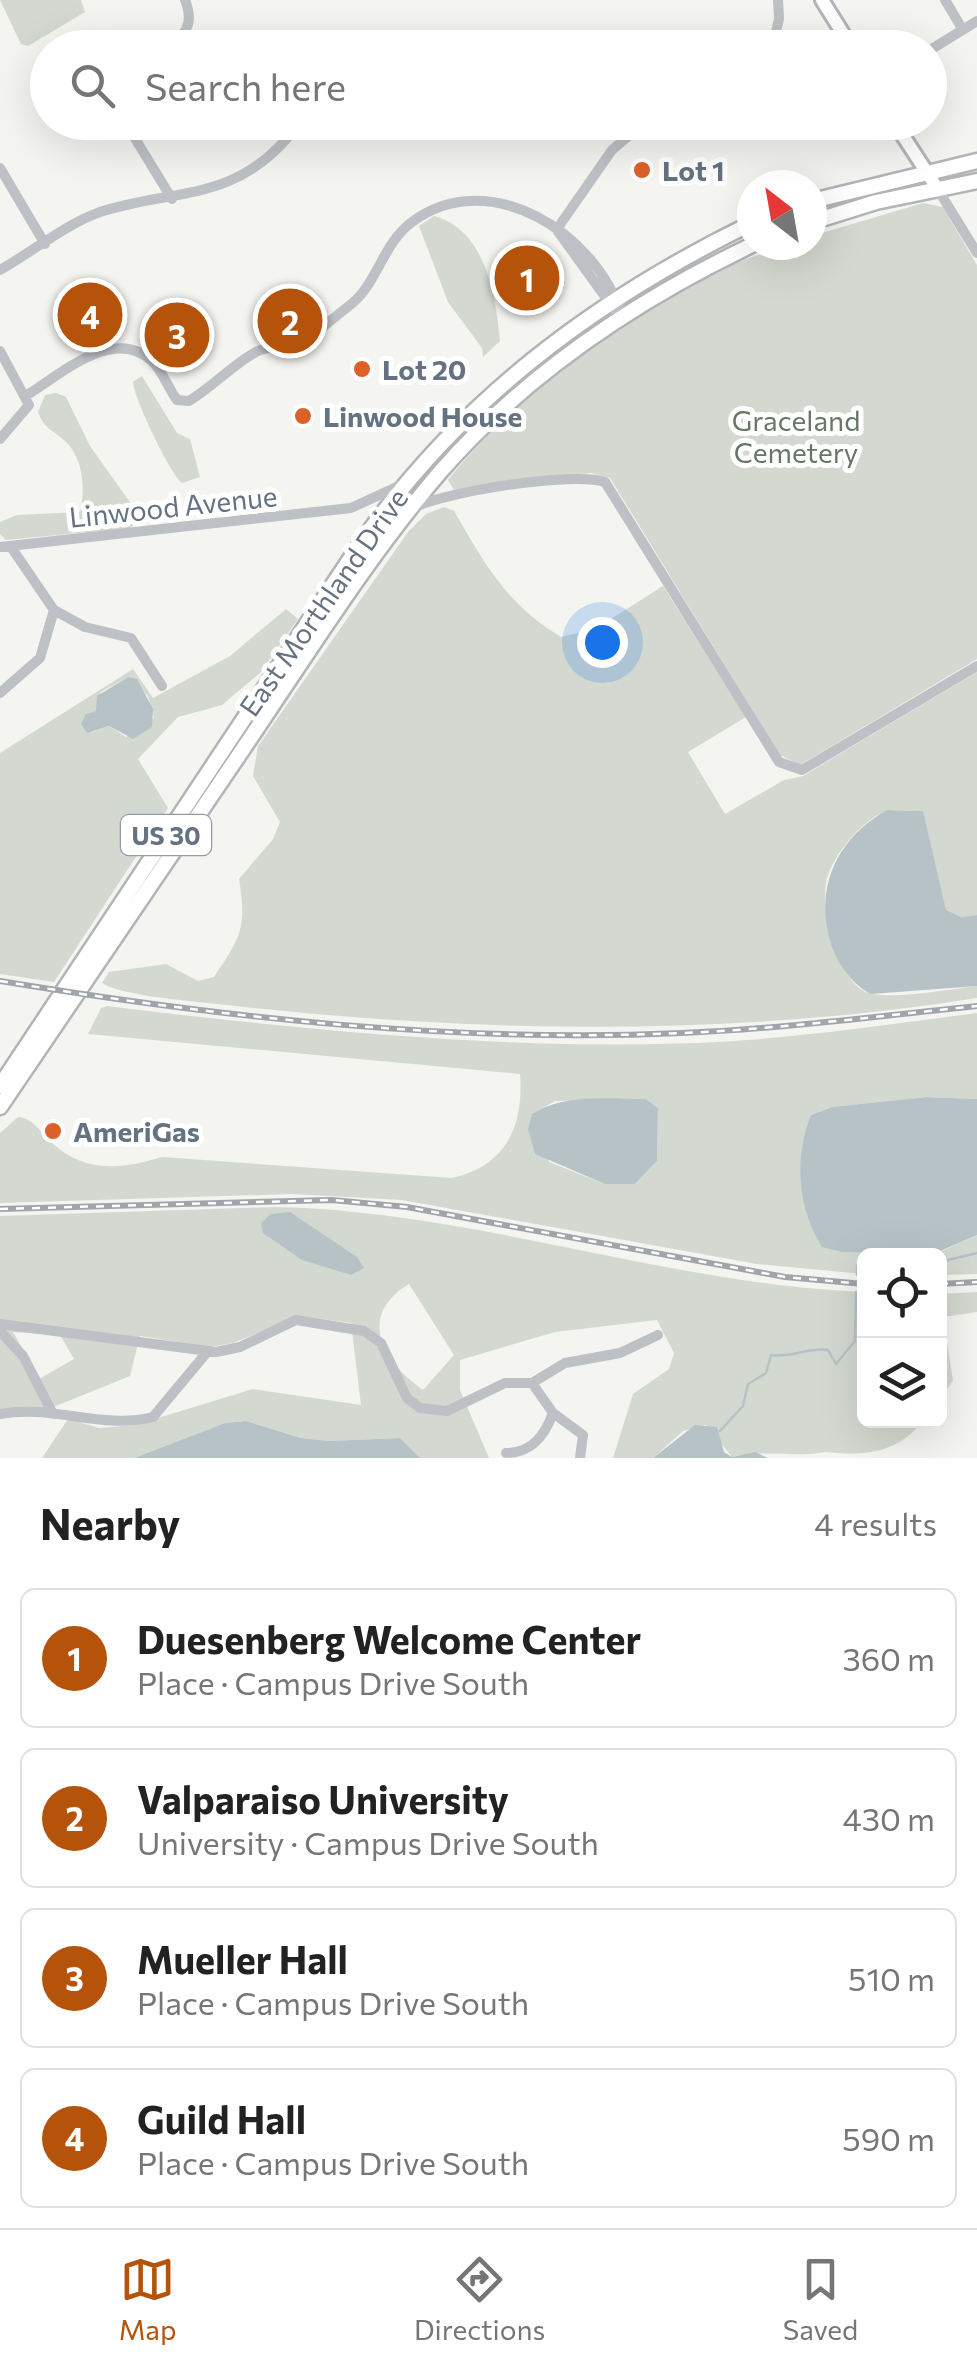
<!DOCTYPE html>
<meta charset="utf-8">
<style>
:root{--surface:#fff;--page:#f6f6f6;--text:#222;--muted:#767676;--line:#e0e0e0;--accent:#b45309}
body{margin:0;font-family:Commissioner,sans-serif;background:var(--page);color:var(--text)}
.controls{position:absolute;right:30px;bottom:30px;display:grid;overflow:hidden;border-radius:15px;box-shadow:0 10px 40px #0002}
.controls button{width:90px;height:90px;display:grid;place-items:center;padding:0;border:0;border-bottom:2px solid var(--line);background:var(--surface);color:var(--text);font:50px sans-serif}
.compass{position:absolute;left:737px;top:170px;width:90px;height:90px;border-radius:50%;background:var(--surface);box-shadow:0 10px 40px #0002;rotate:329deg}
.you{position:absolute;left:602px;top:642px;width:35px;height:35px;margin:-25px;border:8px solid #fff;border-radius:50%;background:#1a73e8;box-shadow:0 0 0 15px #1a73e833}
.badge{display:grid;place-items:center;width:65px;height:65px;border-radius:50%;background:var(--accent);color:#fff;font-size:32px;font-weight:700}
.pin{position:absolute;translate:-50% -50%;border:5px solid #fff;box-shadow:0 2px 10px #0006}
.list{margin:0;padding:0;list-style:none}
h2{display:flex;justify-content:space-between;align-items:center;height:130px;margin:0;padding:0 40px;font-size:42px}
h2 small{font-size:32px;font-weight:400;color:var(--muted)}
.list li{display:grid;grid-template-columns:65px 1fr auto;gap:30px;align-items:center;box-sizing:border-box;height:140px;margin:0 20px 20px;padding:0 20px;border:2px solid var(--line);border-radius:15px}
.list b{display:block;font-size:38px;white-space:nowrap}
.list p{margin:0;font-size:32px;white-space:nowrap;color:var(--muted)}
.list em{font-size:32px;font-style:normal;color:var(--muted)}
.icon{flex:none;width:55px;height:55px;fill:none;stroke:currentColor;stroke-width:2;stroke-linecap:round;stroke-linejoin:round}
.map{position:relative;flex:none;width:977px;height:1458px;overflow:hidden}
.search{position:absolute;background:var(--surface);box-shadow:0 10px 40px #0002;left:30px;right:30px;top:30px;height:110px;display:flex;align-items:center;gap:25px;box-sizing:border-box;padding:0 35px;border-radius:55px;color:var(--muted);font-size:38px}
.sheet{height:770px;background:var(--surface)}
nav{display:flex;justify-content:space-around;align-items:center;box-sizing:border-box;height:140px;border-top:2px solid var(--line);background:var(--surface);font-size:28px;color:var(--muted)}
nav a{display:grid;justify-items:center;gap:5px}
nav .on{color:var(--accent)}
.map>svg:first-child{display:block}
.green{fill:#d3d9d0;fill-rule:evenodd}
.water{fill:#b7c2c7}
.lines{fill:none;stroke-linecap:round;stroke-linejoin:round}
.stream{stroke:#b7c2c7;stroke-width:2.5}
.major-casing{stroke:#b2b6ba;stroke-width:18}
.highway-casing{stroke:#b2b5b8;stroke-width:19}
.minor{stroke:#bdc0c4;stroke-width:10}
.major{stroke:#fff;stroke-width:12}
.highway{stroke:#fff;stroke-width:14}
.rail-casing{stroke:#a0a5ab;stroke-width:6}
.rail{stroke:#fff;stroke-width:2.5;stroke-dasharray:8;stroke-linecap:butt}
.poi-dot{fill:#dc6129;stroke:#fff;stroke-width:4}
.labels{text-anchor:middle;dominant-baseline:central;stroke-width:10;stroke-linejoin:round;paint-order:stroke}
.shield{fill:#fff;stroke:#929ca7;stroke-width:2.5}
.shield-label{font-size:25px;font-weight:bold;fill:#647281}
.poi-label{font-size:28px;font-weight:bold;fill:#647281;stroke:#fff;text-anchor:start}
.park-label{font-size:28px;fill:#657863;stroke:#fff}
.street-label{font-size:28px;fill:#647281;stroke:#fff}
</style>
<div class="map">
<svg width="977" height="1458" viewBox="0 0 977 1458">
<rect width="100%" height="100%" fill="#f4f4f0"/>
<path class="green" d="M0 0H81L85 12 28 46 21 44Z
M923 203 943 207 977 265V659L800 765 780 755 610 478 591 473 454 490 448 480C511 398 707 245 812 245V236Z
M434 216C486 230 496 296 500 341L483 357 482 348 448 302 419 226Z
M142 376 177 433 190 439 200 477 182 483C169 472 134 398 133 382Z
M56 393 66 397 90 446 137 512V523L130 528 6 540 0 534V522L17 515 80 512C86 490 83 457 65 441 52 429 45 430 38 412L45 395Z
M444 507 454 511C485 564 506 604 561 637L597 628 663 586 746 717 688 752 725 814 784 780 803 776 977 672V915L961 917 946 911 922 811C910 811 894 808 884 812 861 821 830 858 826 883 821 910 838 984 869 993 893 1000 950 989 977 986V998C732 1037 481 1033 235 1006 206 1002 123 997 102 983L109 972 166 964 198 981 214 977C241 937 247 928 239 879L273 839 280 822 253 776 258 746 408 532 426 514Z
M286 609 298 619 260 673 222 705 178 717 138 759 168 808 54 982 0 974V753L133 669 153 698 230 656ZM128 677 148 696 154 718 126 737 109 726 92 732 86 714 96 711 101 692Z
M107 1006C303 1030 501 1050 698 1043 791 1039 884 1025 977 1013V1099L927 1097 832 1107 811 1115 842 1252 924 1255 864 1256V1274L757 1264 402 1200 292 1194 0 1203V1133L18 1117C32 1118 39 1130 49 1140 82 1173 120 1170 162 1157L452 1178C506 1166 524 1126 520 1074L88 1034 101 1008ZM646 1099 658 1108 657 1161 635 1184H605L549 1162 532 1114 555 1101Z
M275 1207C475 1211 665 1284 864 1292V1420L923 1421C897 1454 864 1456 825 1452 801 1458 760 1449 732 1457L706 1425 683 1431 653 1458H613L633 1394 669 1369 674 1353 657 1320 555 1332 460 1360V1390L489 1458H420L400 1438 329 1441 301 1438 246 1421 225 1423 134 1458H42L68 1419 99 1428 135 1425 253 1389 361 1405 351 1323 300 1316 233 1343 210 1347 140 1336 130 1376 46 1410H0V1216ZM409 1284 454 1355 423 1390C383 1362 356 1316 409 1284ZM13 1332 60 1335 74 1359 39 1379Z
M977 1235V1274L940 1275V1256H931Z
M977 1292V1312L943 1317 953 1381 940 1399V1294Z"/>
<path class="water" d="M128 677 137 679 153 709 152 727 133 739 109 726 87 733 81 724 86 714 96 711 97 696Z
M887 810 923 811 946 910 961 917 977 915V986L871 994C853 985 839 966 832 947 813 891 835 839 887 810Z
M927 1097 977 1099V1235L931 1255 842 1252 822 1247C797 1207 794 1158 811 1115L832 1107Z
M646 1099 658 1108 657 1161 635 1184H605L535 1154 528 1129 532 1114C565 1093 608 1099 646 1099Z
M290 1212 357 1257 364 1268 351 1275 302 1260 263 1233 261 1223 271 1214Z
M246 1421 301 1438 329 1441 400 1438 420 1458H134L225 1423Z
M695 1425 717 1427 724 1452 732 1457 755 1452 768 1458H653Z"/>
<g class="lines">
<path class="stream" d="M940 1262 977 1253
M857 1275V1266H864
M720 1431 743 1406 748 1384 766 1373 771 1355C792 1358 809 1347 828 1350L836 1364 855 1341 856 1292"/>
<g class="major-casing">
<path id="major" d="M822 0 852 48
M894 122 937 188"/>
</g>
<g class="highway-casing">
<path id="highway" d="M812 201 977 161
M812 222 876 202 977 181
M0 1086 356 550C456 403 594 300 752 223
M0 1107C82 988 162 868 243 749 307 655 367 557 441 471 527 373 635 301 752 245"/>
</g>
<path class="minor" d="M945 0 963 30
M163 48C185 37 195 25 185 0
M772 48 779 19 778 0
M930 50 977 21
M125 122 172 199
M0 168 45 244
M937 188 977 253
M557 229 612 150 645 122
M557 230 614 309
M0 270C32 252 66 224 100 212 174 188 232 203 289 136
M0 351 29 405 0 439
M27 395C60 375 114 325 152 361 163 372 168 388 177 400L189 401C212 387 235 363 256 352 268 345 281 349 293 345 311 339 333 318 349 306 378 284 382 244 412 222 490 164 598 235 621 315
M413 508C444 492 573 471 605 482L779 762 802 770 977 666
M0 547 351 508 401 485
M11 547 54 610 85 627 131 638 162 686
M0 693 40 658 54 610
M0 1324 216 1352 240 1347 296 1320 364 1331 381 1343 407 1398 420 1408 447 1411 505 1383H532L565 1363 620 1353 658 1335
M0 1331 23 1356 52 1412
M532 1383 553 1413 583 1435 580 1458
M0 1414C53 1404 101 1430 153 1417L208 1351
M506 1453C532 1453 545 1435 553 1413"/>
<use href="#major" class="major"/>
<use href="#highway" class="highway"/>
<g class="rail-casing">
<path id="rail" d="M0 981C224 1018 454 1043 682 1033 780 1029 879 1016 977 1006
M0 1209 332 1200 407 1207 785 1277 864 1284
M940 1284 977 1282"/>
</g>
<use href="#rail" class="rail"/>
</g>
<g class="poi-dot">
<circle cx="642" cy="170" r="10"/>
<circle cx="362" cy="369" r="10"/>
<circle cx="303" cy="416" r="10"/>
<circle cx="53" cy="1131" r="10"/>
</g>
<g class="labels">
<rect class="shield" x="121" y="815" width="90" height="40" rx="8"/>
<g class="shield-label">
<text x="166" y="835">US 30</text>
</g>
<g class="poi-label">
<text x="662" y="170">Lot 1</text>
<text x="382" y="369">Lot 20</text>
<text x="323" y="416">Linwood House</text>
<text x="73" y="1131">AmeriGas</text>
</g>
<g class="park-label">
<text x="796" y="420">Graceland<tspan x="796" dy="32">Cemetery</tspan></text>
</g>
<g class="street-label">
<text transform="translate(173 506) rotate(-6)">Linwood Avenue</text>
<text transform="translate(323 602) rotate(-55)">East Morthland Drive</text>
</g>
</g>
</svg>
<div class="controls">
<button><svg class="icon" aria-label="locate" viewBox="0 0 24 24"><circle cx="12" cy="12" r="6"/><path d="M12 2v4M12 18v4M2 12h4M18 12h4"/></svg></button>
<button><svg class="icon" aria-label="layers" viewBox="0 0 24 24"><path d="M12 4l9 5-9 5-9-5zM3 14l9 5 9-5"/></svg></button>
</div>
<svg class="compass" viewBox="-18 -18 36 36"><path d="M0-13l5 13h-10z" fill="#e53935"/><path d="M0 13l5-13h-10z" fill="#767676"/></svg>
<div class="you"></div>
<div class="pin badge" style="left:527px;top:278px">1</div>
<div class="pin badge" style="left:290px;top:321px">2</div>
<div class="pin badge" style="left:177px;top:335px">3</div>
<div class="pin badge" style="left:90px;top:315px">4</div>
<div class="search"><svg class="icon" aria-label="search" viewBox="0 0 24 24"><circle cx="10" cy="10" r="6"/><path d="M15 15l6 6"/></svg>Search here</div>
</div>
<section class="sheet">
<h2>Nearby<small>4 results</small></h2>
<ul class="list">
<li><span class="badge">1</span><div><b>Duesenberg Welcome Center</b><p>Place · Campus Drive South</p></div><em>360 m</em></li>
<li><span class="badge">2</span><div><b>Valparaiso University</b><p>University · Campus Drive South</p></div><em>430 m</em></li>
<li><span class="badge">3</span><div><b>Mueller Hall</b><p>Place · Campus Drive South</p></div><em>510 m</em></li>
<li><span class="badge">4</span><div><b>Guild Hall</b><p>Place · Campus Drive South</p></div><em>590 m</em></li>
</ul>
</section>
<nav>
<a class="on"><svg class="icon" aria-label="map" viewBox="0 0 24 24"><path d="M3 6l6-2 6 2 6-2v14l-6 2-6-2-6 2zM9 4v14M15 6v14"/></svg>Map</a>
<a><svg class="icon" aria-label="directions" viewBox="0 0 24 24"><path d="M12 3l9 9-9 9-9-9zM9 14v-3h6M13 9l2 2-2 2"/></svg>Directions</a>
<a><svg class="icon" aria-label="saved" viewBox="0 0 24 24"><path d="M7 4h10v16l-5-4-5 4z"/></svg>Saved</a>
</nav>
